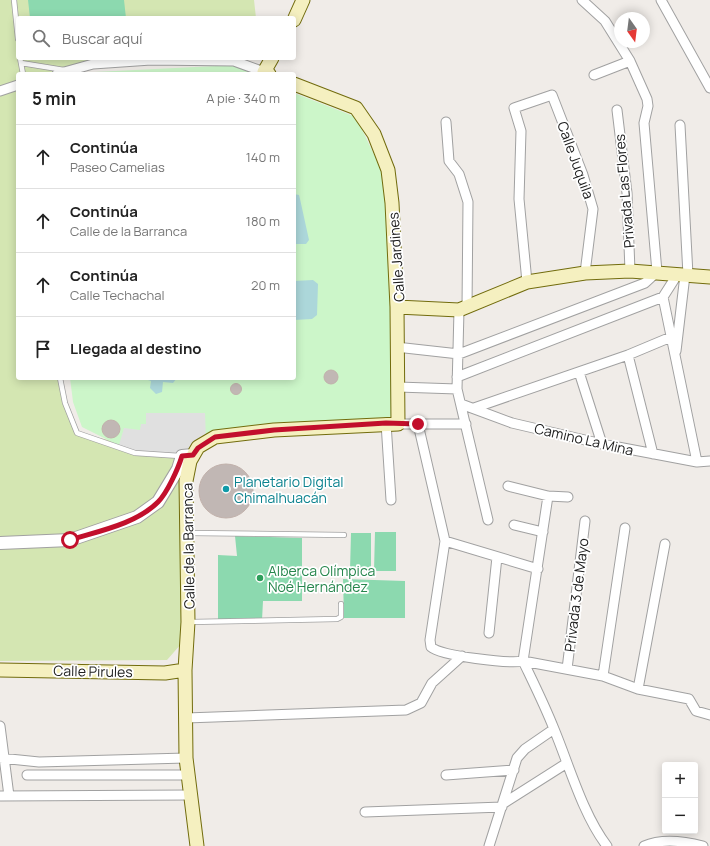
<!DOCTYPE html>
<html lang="es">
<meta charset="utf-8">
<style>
:root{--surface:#fff;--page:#f6f6f6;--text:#222;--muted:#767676;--line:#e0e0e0}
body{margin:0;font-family:Manrope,sans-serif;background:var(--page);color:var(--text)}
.controls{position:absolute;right:12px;bottom:12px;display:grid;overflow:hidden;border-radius:4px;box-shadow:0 2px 10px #0003}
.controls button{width:36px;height:36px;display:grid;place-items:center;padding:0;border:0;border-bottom:1px solid var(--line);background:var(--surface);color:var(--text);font:20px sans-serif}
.compass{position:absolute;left:614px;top:12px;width:36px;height:36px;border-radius:50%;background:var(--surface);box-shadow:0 2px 10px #0003;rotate:166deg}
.stop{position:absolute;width:12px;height:12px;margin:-9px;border:3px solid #c20f2c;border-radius:50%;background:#fff}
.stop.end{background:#c20f2c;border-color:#fff;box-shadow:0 1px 4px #0008}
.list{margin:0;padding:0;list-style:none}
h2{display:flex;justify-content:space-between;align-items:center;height:52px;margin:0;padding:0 16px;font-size:17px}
h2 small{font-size:13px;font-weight:400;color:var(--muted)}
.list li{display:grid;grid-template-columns:26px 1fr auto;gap:12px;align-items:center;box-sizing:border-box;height:64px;padding:0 16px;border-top:1px solid var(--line)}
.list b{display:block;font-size:15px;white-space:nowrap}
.list p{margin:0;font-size:13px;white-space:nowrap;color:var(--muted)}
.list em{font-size:13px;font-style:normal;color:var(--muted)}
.icon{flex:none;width:22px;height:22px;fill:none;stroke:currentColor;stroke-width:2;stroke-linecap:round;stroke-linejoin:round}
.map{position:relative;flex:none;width:710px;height:846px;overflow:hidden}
.search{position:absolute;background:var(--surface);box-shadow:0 2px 10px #0003;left:16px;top:16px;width:280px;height:44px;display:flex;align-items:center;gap:10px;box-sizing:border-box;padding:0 14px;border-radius:4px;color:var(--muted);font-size:15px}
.panel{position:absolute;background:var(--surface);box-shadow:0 2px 10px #0003;left:16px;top:72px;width:280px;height:308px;border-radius:4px}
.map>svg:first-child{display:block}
.grass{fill:#d4e6b2}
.park{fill:#ccf6c9}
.pitch{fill:#8cd9af}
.parking{fill:#e0e0e0}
.water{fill:#acd7da}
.building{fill:#c1b7b4;stroke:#c1b1ab}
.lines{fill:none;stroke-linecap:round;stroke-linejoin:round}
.service-casing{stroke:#a1a1a1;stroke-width:6}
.minor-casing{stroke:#a1a1a1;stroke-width:11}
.tertiary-casing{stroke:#a1a1a1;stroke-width:14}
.secondary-casing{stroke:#726c0d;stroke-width:15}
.service{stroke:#fff;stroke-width:4.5}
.minor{stroke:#fff;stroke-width:9}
.tertiary{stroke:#fff;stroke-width:12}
.secondary{stroke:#f5f0c0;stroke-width:13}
.route{stroke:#c20f2c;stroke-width:5}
.culture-dot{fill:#0f9aa8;stroke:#fff;stroke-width:1.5}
.leisure-dot{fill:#2e9e5b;stroke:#fff;stroke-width:1.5}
.labels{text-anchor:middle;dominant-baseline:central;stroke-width:3.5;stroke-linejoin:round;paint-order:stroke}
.street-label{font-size:14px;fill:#202020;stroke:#fff}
.culture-label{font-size:14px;fill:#0d838f;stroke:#fff;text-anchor:start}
.leisure-label{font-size:14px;fill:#27864d;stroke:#fff;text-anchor:start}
</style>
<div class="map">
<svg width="710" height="846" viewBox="0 0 710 846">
<rect width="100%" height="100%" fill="#f0ece8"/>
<path class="grass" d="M0 0H254L256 18H18V58H242L234 61 93 64 57 74H18V378H60L65 403 77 433 182 456 184 617 181 644 167 660 0 661Z"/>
<path class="park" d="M258 64 259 74H89L95 72Z
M294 93 356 117 381 169 386 190 395 416 134 453 82 427 73 402 70 378H294Z"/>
<path class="pitch" d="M28 0H124L126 18H30Z
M375 532H396V571H374Z
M351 533H371V571H350Z
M235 536 302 538V601H263L262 620 218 619V555L237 556Z
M343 579 405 581V618H344Z"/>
<path class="parking" d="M146 413H205L206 440 183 454 134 451 119 445 124 428 140 430 141 424H146Z"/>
<path class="water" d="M294 194 299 195 300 199 309 240 306 244H294Z
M313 280 318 284 317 315 312 319 294 320V281Z
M142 378H177L173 383 163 382 162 392 156 394 150 388 151 381Z"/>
<path class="building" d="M324 377a7 7 0 1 1 14 0a7 7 0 1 1-14 0Z
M230.5 389a5.5 5.5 0 1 1 11 0a5.5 5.5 0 1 1-11 0Z
M102 429a9 9 0 1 1 18 0a9 9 0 1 1-18 0Z
M199 491a27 27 0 1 1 54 0a27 27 0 1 1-54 0Z"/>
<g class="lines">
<g class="service-casing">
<path id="service" d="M14 0 18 39
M20 58 23 74
M21 63 64 70
M60 378 65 403 77 433 135 453 180 456
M188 533 344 535
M190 622 337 619 341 617V604"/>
</g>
<g class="minor-casing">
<path id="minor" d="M661 0 710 88
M57 74 93 64 151 60 234 61 264 72
M594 75 630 61
M0 91 18 85
M617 110 627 193 630 271
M446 122 449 161 459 174 468 202 467 308
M680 125 688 275
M677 275 663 297 697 462
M527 282 519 199 521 131 514 108 552 95 583 175 593 209 585 273
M459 310 457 389 488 520
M396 347 459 354 645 283 657 272 644 123 648 106 647 99 630 61 605 21 582 0
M676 351 685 275
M628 355 653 454
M579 372 602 444
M457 377 663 297
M398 387 457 389
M461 404 512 423 602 444 697 462 710 461
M474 408 628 355 671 337
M386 423 391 500
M398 424H466
M418 424 445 541 430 640 431 647C441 656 510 664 523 661L603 676 638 689 689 699 696 711 710 715
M508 486 548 496 568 497
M514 525 543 532
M445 541 538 569
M489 633 497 557
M523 661C534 684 545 706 554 729 569 765 583 815 607 846
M523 661 548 496
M567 669 585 521
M603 676 625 528
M638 689 665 544
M186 718 406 710 421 703 432 683 462 656
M0 726 9 796
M0 758 39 762 186 758
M27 775H188
M446 775 514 770
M0 796 190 795
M504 803 567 763
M365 812 502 807
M489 846 517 758 525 749 554 729
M644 846C662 838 684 841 703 846"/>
</g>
<g class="tertiary-casing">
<path id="tertiary" d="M0 543 70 540 137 517 158 502 178 469 182 456 193 455"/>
</g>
<g class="secondary-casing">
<path id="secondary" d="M294 20 303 0
M269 74 264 72 272 58
M397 307 459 310 527 282 585 273 630 271 710 277
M0 670 165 673 185 670
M197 846 186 758 185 670 188 622 186 481 190 461 198 447 215 437 274 430 398 424 397 307 392 203 388 170 374 134 356 108 294 84"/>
</g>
<use href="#service" class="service"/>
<use href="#minor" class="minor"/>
<use href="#tertiary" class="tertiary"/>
<use href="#secondary" class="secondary"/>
</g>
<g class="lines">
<path class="route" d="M70 540C99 531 136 524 158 502 167 493 178 469 182 456L193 455 198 448 215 437 274 430 386 423 418 424"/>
</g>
<circle class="culture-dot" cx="226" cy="489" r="4"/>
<circle class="leisure-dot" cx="260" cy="578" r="4"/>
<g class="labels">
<g class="street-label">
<text transform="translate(576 160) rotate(70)">Calle Juquila</text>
<text transform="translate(624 191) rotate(-95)">Privada Las Flores</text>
<text transform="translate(396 257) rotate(-94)">Calle Jardines</text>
<text transform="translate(584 439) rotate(13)">Camino La Mina</text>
<text transform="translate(188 546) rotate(-91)">Calle de la Barranca</text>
<text transform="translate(576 595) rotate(-83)">Privada 3 de Mayo</text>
<text transform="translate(93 671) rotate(1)">Calle Pirules</text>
</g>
<g class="culture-label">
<text x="234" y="481">Planetario Digital<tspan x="234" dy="16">Chimalhuacán</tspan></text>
</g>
<g class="leisure-label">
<text x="268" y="570">Alberca Olímpica<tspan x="268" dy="16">Noé Hernández</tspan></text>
</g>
</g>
</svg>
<div class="controls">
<button>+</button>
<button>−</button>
</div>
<svg class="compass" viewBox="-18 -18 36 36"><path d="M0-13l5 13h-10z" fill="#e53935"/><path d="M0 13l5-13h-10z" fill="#767676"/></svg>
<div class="stop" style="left:70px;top:540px"></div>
<div class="stop end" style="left:418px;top:424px"></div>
<div class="search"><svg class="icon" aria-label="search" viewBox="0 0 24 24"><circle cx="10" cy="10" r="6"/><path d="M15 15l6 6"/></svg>Buscar aquí</div>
<section class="panel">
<h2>5 min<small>A pie · 340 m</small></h2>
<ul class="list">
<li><svg class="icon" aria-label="ahead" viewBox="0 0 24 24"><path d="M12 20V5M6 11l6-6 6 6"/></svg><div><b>Continúa</b><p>Paseo Camelias</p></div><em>140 m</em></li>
<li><svg class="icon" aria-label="ahead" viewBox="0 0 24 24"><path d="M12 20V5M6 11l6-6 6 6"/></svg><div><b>Continúa</b><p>Calle de la Barranca</p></div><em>180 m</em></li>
<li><svg class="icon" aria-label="ahead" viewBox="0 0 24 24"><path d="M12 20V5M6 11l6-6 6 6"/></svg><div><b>Continúa</b><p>Calle Techachal</p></div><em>20 m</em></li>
<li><svg class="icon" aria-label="arrive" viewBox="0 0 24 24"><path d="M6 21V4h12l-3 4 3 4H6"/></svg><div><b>Llegada al destino</b></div></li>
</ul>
</section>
</div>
